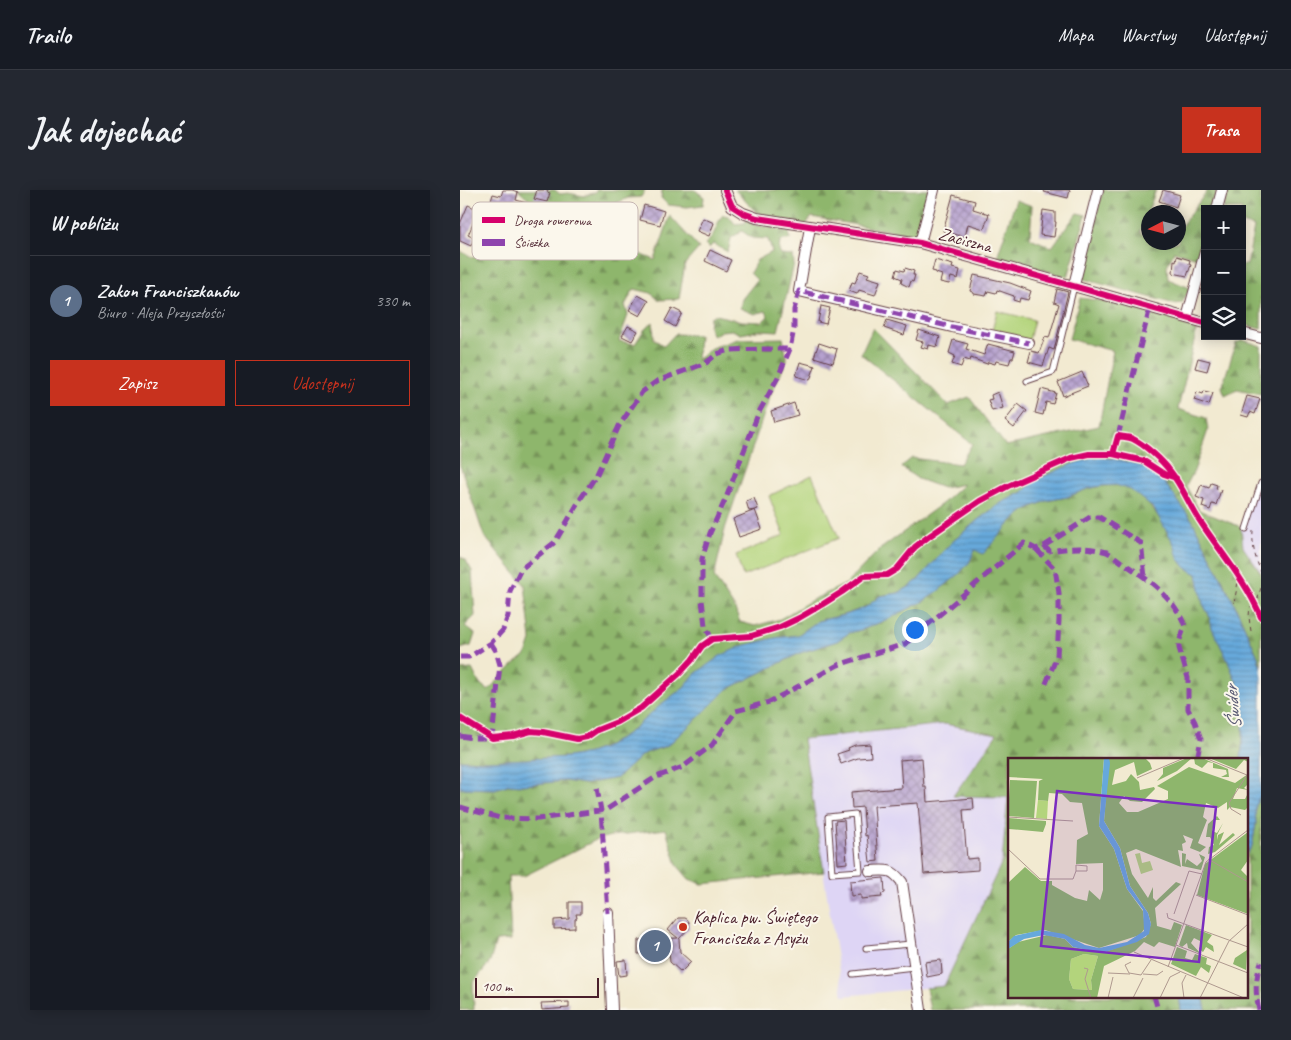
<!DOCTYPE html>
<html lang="pl">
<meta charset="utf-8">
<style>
:root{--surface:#171b24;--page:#242831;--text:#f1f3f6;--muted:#9ea1a6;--line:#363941;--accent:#c8321e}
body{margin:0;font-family:Caveat,sans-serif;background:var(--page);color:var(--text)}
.controls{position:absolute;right:15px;top:15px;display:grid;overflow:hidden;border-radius:0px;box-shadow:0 2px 12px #0003}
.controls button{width:45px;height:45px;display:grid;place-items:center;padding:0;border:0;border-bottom:1px solid var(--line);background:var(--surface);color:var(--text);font:25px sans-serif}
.compass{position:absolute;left:681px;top:15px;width:45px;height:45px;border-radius:50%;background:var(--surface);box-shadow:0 2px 12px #0003;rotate:264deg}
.scale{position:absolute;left:15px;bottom:12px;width:124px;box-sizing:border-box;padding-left:5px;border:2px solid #4a1f2b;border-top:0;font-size:14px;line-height:18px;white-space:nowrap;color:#4a1f2b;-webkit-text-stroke:4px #fbf7ec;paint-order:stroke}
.you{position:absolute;left:454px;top:439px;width:18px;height:18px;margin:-12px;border:4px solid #fff;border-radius:50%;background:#1a73e8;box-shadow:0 0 0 8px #1a73e833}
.badge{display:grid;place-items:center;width:32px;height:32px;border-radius:50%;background:var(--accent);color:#fff;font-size:16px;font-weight:700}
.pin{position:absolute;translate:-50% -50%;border:2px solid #fff;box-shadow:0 1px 5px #0006}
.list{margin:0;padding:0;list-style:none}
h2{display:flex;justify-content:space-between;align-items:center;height:65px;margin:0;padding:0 20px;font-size:21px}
h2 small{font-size:16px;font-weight:400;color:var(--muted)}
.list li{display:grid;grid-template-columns:32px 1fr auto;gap:15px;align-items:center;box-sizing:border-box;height:90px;padding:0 20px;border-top:1px solid var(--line)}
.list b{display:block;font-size:19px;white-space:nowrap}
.list p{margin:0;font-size:16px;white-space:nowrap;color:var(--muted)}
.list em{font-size:16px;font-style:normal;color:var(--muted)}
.actions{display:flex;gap:10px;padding:15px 20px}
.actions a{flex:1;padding:11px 0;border:1px solid var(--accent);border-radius:0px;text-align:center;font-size:18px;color:var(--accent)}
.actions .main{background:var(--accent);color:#fff}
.icon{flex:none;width:28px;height:28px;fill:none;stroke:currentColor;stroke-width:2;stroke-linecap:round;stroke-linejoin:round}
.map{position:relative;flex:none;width:801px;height:820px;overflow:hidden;border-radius:0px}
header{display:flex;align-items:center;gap:30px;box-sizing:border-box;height:70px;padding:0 25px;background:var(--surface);border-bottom:1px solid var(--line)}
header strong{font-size:24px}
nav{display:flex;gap:28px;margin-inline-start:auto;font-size:18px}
.intro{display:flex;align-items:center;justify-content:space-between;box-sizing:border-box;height:120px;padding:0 30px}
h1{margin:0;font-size:35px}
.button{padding:12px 22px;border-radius:0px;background:var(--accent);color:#fff;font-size:18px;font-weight:700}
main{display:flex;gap:30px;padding:0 30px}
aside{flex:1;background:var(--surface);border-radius:0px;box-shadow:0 2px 12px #0003}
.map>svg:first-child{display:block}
.built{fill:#ded5f5}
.grass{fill:#b3d47c;stroke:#7e7a54}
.forest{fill:url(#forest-firs);stroke:#6c6a4c}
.water{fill:url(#water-rules);stroke:#586483}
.building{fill:url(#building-cross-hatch)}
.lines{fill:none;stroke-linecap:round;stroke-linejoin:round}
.service-casing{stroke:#633d44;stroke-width:7}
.minor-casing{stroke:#633d44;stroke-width:12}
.path{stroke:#633d44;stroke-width:1;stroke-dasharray:4 4;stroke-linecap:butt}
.service{stroke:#fff;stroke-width:5}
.minor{stroke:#fff;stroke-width:10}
.quiet{stroke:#8e44ad;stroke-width:5;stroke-dasharray:10 5;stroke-linecap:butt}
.cycleway-casing{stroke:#fbf7ec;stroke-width:9}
.cycleway{stroke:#d6006c;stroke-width:6}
.poi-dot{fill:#c8321e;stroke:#fbf7ec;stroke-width:2}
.labels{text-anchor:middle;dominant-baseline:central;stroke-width:4;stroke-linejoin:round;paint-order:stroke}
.street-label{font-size:18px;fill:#4a1f2b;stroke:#fbf7ec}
.poi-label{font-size:18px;fill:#4a1f2b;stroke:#fbf7ec;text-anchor:start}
.water-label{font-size:19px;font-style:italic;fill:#555671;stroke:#fbf7ec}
.inset-road{fill:none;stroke:#af998f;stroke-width:1}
.view{fill:#7b2cbf;fill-opacity:0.15;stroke:#7b2cbf;stroke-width:2.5}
.inset-edge{fill:none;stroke:#4a1f2b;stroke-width:2.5}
.key{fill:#fbf7ec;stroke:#c6b6b2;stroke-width:1}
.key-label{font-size:14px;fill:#4a1f2b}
</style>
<header>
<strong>Trailo</strong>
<nav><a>Mapa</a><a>Warstwy</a><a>Udostępnij</a></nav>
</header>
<div class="intro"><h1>Jak dojechać</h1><a class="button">Trasa</a></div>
<main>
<aside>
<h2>W pobliżu<small></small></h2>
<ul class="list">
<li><span class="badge" style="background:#5c6f8a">1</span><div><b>Zakon Franciszkanów</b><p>Biuro · Aleja Przyszłości</p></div><em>330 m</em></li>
</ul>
<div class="actions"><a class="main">Zapisz</a><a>Udostępnij</a></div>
</aside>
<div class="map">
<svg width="801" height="820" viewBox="0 0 801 820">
<defs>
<pattern id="forest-firs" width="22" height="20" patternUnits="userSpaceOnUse" patternTransform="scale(1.25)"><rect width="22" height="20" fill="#8eb66c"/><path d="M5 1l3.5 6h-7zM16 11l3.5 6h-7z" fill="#769359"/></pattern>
<pattern id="water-rules" width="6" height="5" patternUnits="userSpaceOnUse" patternTransform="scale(1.25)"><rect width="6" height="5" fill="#66a9db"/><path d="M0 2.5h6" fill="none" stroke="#5689b2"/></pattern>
<pattern id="building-cross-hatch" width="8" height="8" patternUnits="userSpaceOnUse" patternTransform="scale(1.25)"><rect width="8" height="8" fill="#b6a1cf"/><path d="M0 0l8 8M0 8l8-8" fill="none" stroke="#9683a8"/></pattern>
</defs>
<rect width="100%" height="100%" fill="#fbf7ec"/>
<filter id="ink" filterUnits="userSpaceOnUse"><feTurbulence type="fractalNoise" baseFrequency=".02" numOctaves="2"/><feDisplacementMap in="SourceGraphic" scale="10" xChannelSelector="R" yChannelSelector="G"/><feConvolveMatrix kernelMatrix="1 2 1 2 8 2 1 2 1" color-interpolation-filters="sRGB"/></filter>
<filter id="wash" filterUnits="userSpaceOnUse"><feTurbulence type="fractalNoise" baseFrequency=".0096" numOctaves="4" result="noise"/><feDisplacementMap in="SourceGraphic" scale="20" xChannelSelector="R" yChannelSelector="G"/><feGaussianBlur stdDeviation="1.12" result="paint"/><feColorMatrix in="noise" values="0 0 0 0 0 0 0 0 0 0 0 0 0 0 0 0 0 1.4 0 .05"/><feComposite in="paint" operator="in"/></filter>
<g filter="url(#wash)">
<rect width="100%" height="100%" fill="#f2ead1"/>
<path class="built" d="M801 275V414L773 361Z
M485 534 537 543 493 606H548L542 672 484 796 383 806 342 549Z"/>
<path class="grass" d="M537 121 574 130 569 150 532 141Z
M352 285 379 348 283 386 276 365 324 345 309 306Z"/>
<path class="forest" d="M58 0H95L100 4 108 3 124 6 136 2V0H185L181 7 168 8 154 14 162 24 156 32 148 34 145 24 135 20 90 30 79 23V13H73Z
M202 0H235L244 7 243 15 227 17 208 15 201 8Z
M275 0H470L458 46 352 27 344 37 296 22Z
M643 0H696L680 42 688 46V52L703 53 707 54 708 53 718 52 719 39 748 0H757L752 19H745V42L737 68 714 61 707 76 708 89 730 98 722 113 715 114 700 110 620 88Z
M768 0H801V139L782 134V75H787L794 37 782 33V19H763Z
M556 10 572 16 570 48 592 57 617 23 626 25 608 87 537 67Z
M263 25 269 26 275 34 285 33 288 27 294 35 314 38 329 42 330 49 320 51 319 61 321 65 333 66 334 74 318 141 302 140 281 144 272 140 261 141 253 146 249 138 250 127 255 125 282 131 302 132 308 126 306 121 294 124 280 118 282 109 297 90 290 83 297 70 312 62 308 49 292 48 282 41 271 48 268 62 253 54 249 58 245 54C256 47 255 34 263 25Z
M210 26 239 58 225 74 219 109 199 110 191 103 174 99 165 115 168 125 159 151 175 154 184 140 193 132 194 149 204 156 215 144 239 145 237 170 251 158 278 149 323 148 327 170 310 206 265 339 254 387 274 417 280 432 295 436 320 429 352 410 386 394 419 360 483 313 504 294 483 298 458 289 441 277 452 268 500 274 512 254 401 164 413 138 488 215 509 207 546 256 639 236 653 161 609 149 620 108 661 113 738 135 718 219 746 228 748 240 734 281 726 296 739 320 781 337 783 357 801 383V479L798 467 774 413 732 330 701 288 575 290 563 302 541 313 519 329 491 353 458 390 449 397 438 403 420 406 406 417 387 424 358 431 338 445 315 448 282 456 260 467 235 484 223 498 204 512 171 541 148 556 129 563 108 567 27 571 0 570V480L12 479 19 493 28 500 51 477 66 465 71 450 65 395 24 346 0 275V61L14 68 24 50 58 62 70 36 97 53 144 69 168 59 195 70Z
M783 150 801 156V204L777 199 765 205 762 197 776 153Z
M656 295C661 297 667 298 671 300 690 312 706 334 714 354 721 371 718 374 737 384L743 414 749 425 752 438 767 469 778 496 784 519 783 548 781 569H550V806H719L721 820H470L466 798 484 796 542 672 548 607 493 606 537 544 485 534 343 549 364 682 242 694 229 689 217 675 206 639 151 646 138 649 64 686H48L51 750 36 751 30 772 13 793 14 820H0V598L35 599 50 594 62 595 105 591 125 594 157 588 183 564 208 555 243 523 266 500 340 463 377 451 389 443 404 439 428 429 464 411 509 373 515 360 538 346 552 331 567 319 586 311 607 307 627 299 641 296Z
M0 367 5 369 12 381 15 426 5 436 15 444 11 456 0 459Z
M801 603V820H746L743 806H787V664L792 656 796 634 795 618Z"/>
<path class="water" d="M633 267 655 269 683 276 701 288 732 330 774 413 798 467 801 479V603L795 618 796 634 792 656 787 664V569H781L783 548 784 519 778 496 767 469 752 438 749 425 743 414 737 384 726 378 718 368 714 354 694 319 671 300 656 295 641 296 627 299 607 307 586 311 567 319 552 331 523 364 515 360 509 373 497 386 478 401 464 411 428 429 404 439 389 443 377 451 340 463 266 500 243 523 208 555 183 564 157 588 125 594 105 591 62 595 50 594 35 599 0 598V570L27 571 108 567 129 563 148 556 171 541 204 512 223 498 235 484 260 466 282 456 315 448 338 445 358 431 388 424 406 417 420 406 438 403 449 397 458 390 491 353 519 329 541 313 563 302 575 290 610 275Z
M719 806H743L746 820H721Z"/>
<g id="blocks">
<path class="building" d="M43 0H52L58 2 56 10 70 14 66 29 29 18 33 4 41 6Z
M77 0H88L87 2 90 3 87 12 74 9Z
M585 0H610L608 8 584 2Z
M703 0 720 5 716 17 699 11Z
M493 5 515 11 513 19 529 24 524 39 508 34 505 47 483 41Z
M8 15 19 20 8 45 14 48 11 56 0 51V34Z
M184 15 204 21 200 35 180 30Z
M583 20 595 22V32H596L594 47 580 45Z
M243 28 254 33 249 46 237 41Z
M250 60 271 70 266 81 245 71Z
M717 66 730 70 729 74 731 75 727 86 713 83 714 70 716 71Z
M475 70 493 75 492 78 500 80 498 89 491 87 489 94 480 92 482 85 476 83V82L472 81Z
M445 78 454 81 453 85H455L453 92 451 91 449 97 441 93 442 89 435 86 437 79 444 81Z
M400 81 409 84 407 87 420 91 415 105 399 100 397 104 389 101 392 92 395 93Z
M514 85 550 93 571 101 568 110 560 108 559 112 553 110 554 106 537 100 536 103 528 101 526 106 514 104V103L510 101Z
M597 99 608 102 594 160 589 158 583 176 568 172 571 161 579 163 585 147 589 148 599 114 594 112Z
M178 105 189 111 180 126 169 120Z
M361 116 370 118 366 134 358 132Z
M212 118 222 123 215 137 205 131Z
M427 130 447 136 444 145 424 138Z
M168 136 178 141 172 151 162 146Z
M459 140 480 147 477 157 469 155 468 159 461 157 463 152 456 150Z
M493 150 508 154 506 159 524 165 528 154 555 161 553 168H551L549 174 536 171 535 174 528 172 527 174 511 168 510 171 504 169 501 177 492 174 495 166 489 163Z
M359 153 377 159 373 173 354 167Z
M738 168 750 171 747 181 735 178Z
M340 172 355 176 350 190 336 186Z
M622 182 628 196 603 206 598 192Z
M581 199 596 203 593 214 586 212 583 225 575 223Z
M744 201 753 203 749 215 734 210 737 202 743 204Z
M538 202 543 218 532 221 528 210 532 209 531 205Z
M787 206 800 209 795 224 790 222 788 227 781 225Z
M334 213 338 225 314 232 311 221Z
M558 214 567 221 554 238 545 231Z
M751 293 757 295 756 299 761 300 756 315 752 314 750 320 742 317 744 310 736 307 741 295 749 298Z
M294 308 298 319 295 320 302 339 279 347 273 329 295 320 289 321 286 311Z
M410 554 411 567 398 568 381 574 377 564 389 560 388 558 395 555Z
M462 568 464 597H466L467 612 513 608 514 619 503 620 505 646 507 669 518 668V680L464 684 458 613 414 616 418 671 410 672 407 645 405 646 403 617 392 618 391 602 442 598 440 570Z
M384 630 387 673 378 674 375 631Z
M424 688 425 703 421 704 422 707 401 709V705L391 706 390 691Z
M109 712H121V724H116L117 728 115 729V738L94 739V730L109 729Z
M218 728H225L227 729 229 732V738L219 749 220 762 231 772 221 782 210 772 209 762 178 764V750L218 748 208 740Z
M166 770 167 785 159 786 157 771Z
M481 770 482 784 467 787 465 772Z
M109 812V818L82 820 81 813Z"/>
</g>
</g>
<g filter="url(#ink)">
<use href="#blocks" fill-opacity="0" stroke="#633d44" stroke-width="1"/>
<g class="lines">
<g class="service-casing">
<path id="service" d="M567 191 593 182 614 96
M786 339 801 293
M395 624 400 681 372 683 368 627Z
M406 758 451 754
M393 784 454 777"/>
</g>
<g class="minor-casing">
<path id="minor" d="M265 0 272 16 283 23 297 28 460 53 745 133
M757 19 762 0
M350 37 339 101 492 137 569 153
M460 53 474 0
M614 95 638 0
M727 128 745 62
M782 143 801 148
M410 681C427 680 431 678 442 692L461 820
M148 723 152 820"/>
</g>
<path class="path" d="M793 341C792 356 795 368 801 382
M801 398 798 408 801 410
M774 413 779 387
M791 441C789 428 786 417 798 408"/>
<use href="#service" class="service"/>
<use href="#minor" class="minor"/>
<path class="quiet" d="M658 246 690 117
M584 356 630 327H639L681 353 685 387
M576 359 595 379 599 403V430L597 466 585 496
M252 449 245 436 242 410V369L250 343 266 308 298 224 318 187 330 159 334 139V120L339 101 492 137 569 153
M31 453 36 461 40 475 32 548
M0 467H9L31 453 43 440 48 426 50 401 61 379 95 352 121 308 136 286 159 236 182 202 197 191 246 173 257 164 269 160 301 159H330
M0 546 13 548H30
M137 598 141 621 148 723
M0 617 40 628 78 629 146 620 196 587 223 577 252 555 276 521 309 512 378 475 445 454 564 353 576 359 584 356 589 361C609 358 624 356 643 361 650 362 657 369 663 373 688 389 714 407 725 436L719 452V458L728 488V519L735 532 741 549 737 569
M694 806 698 820
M799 820C795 802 795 790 801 772"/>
<g class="cycleway-casing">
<path id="cycleway" d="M265 0 272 16 283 23 297 28 460 53 745 133
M653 264 658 246C663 247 669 247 673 249 685 255 702 270 710 281 723 297 730 317 742 334 762 364 787 393 801 427
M0 528 32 548 53 546 71 541 83 542 117 549 127 547 137 540 157 532 181 518 220 483 232 470 242 456 252 449 291 446 320 437 339 428 363 414 382 402 404 386 427 385 437 379 455 357 468 347 520 311 548 296 611 268 629 264H653L684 271 704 284 716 288"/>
</g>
<use href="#cycleway" class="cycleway"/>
</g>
</g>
<circle class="poi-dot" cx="223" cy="737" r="5"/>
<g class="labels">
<g class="street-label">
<text transform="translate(505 50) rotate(15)">Zaciszna</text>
</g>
<g class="poi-label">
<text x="233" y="727">Kaplica pw. Świętego<tspan x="233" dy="21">Franciszka z Asyżu</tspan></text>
</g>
<g class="water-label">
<text transform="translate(773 517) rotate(-96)">Świder</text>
</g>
</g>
<g transform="translate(548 568)">
<rect width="240" height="240" fill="#f2ead1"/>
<path d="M30 42 40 43 39 61 28 60ZM132 95 134 105 142 103 145 112 133 116 127 96ZM76 196 90 198 83 222 84 232 65 231 61 221 63 201Z" fill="#b3d47c"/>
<path d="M0 0H96L91 68 106 91 119 131 135 153 137 170 132 177 91 190 37 172 8 177 0 184V125L17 109 33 123H44V127L67 140 79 143 81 132 92 142 95 132V105L68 106 69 82 80 76 74 45 62 44 54 36 41 35 40 43 30 42 31 23 35 21 0 19ZM101 0H137L142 5 144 11 129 18 126 4 107 12 104 27 118 23 123 16 131 24 132 32 146 29 147 31 134 44 122 43 116 38 111 45 119 54H130L160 41V33L149 28 181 9 227 25 240 16V26L236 30 240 32 229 30 225 41H237L240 35V49L237 52 222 49 219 52V44L210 50 198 45 195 59 199 62 190 85 198 89 192 94 182 90 185 81 175 77 178 84 174 86 175 93 170 92 173 109 128 91 118 95 124 116 140 140 145 129V140L148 143 168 124 173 126 147 150 149 168 163 172 166 164 174 167 167 189 151 184 146 189 136 184 127 193 96 208 89 240H0V191L10 184 39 177 57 181 65 189 94 195 138 179 143 166 140 155 122 128 112 90 96 63ZM76 196 90 198 83 222 84 232 65 231 61 221 63 201ZM179 0H184L169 13 149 23 155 16V10ZM186 0H194L220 11 221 19H213L219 16 218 12 205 10V5L200 4 194 10 187 6ZM201 0H240V4L236 2 228 11ZM2 22 29 23 26 60 0 58ZM209 58 212 62H207L204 73 209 75 215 65 209 77 210 82V77L216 74 211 87 225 75 227 77 207 94 200 96 201 89 206 87 202 79H198L200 66ZM0 60 38 63V66L35 74 1 71ZM240 74V102L233 112 240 119V156L189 137 197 106ZM174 95 178 96 177 106 179 101 189 108 194 103 191 96 197 99 193 112 174 108ZM178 167 204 177 199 184 205 188 206 194 198 189 195 194 191 191 194 184 186 180 183 185 193 196 180 190 179 185 174 189 171 187ZM169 189 179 193 177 200 184 202 187 196 199 200 198 206 203 208 201 215 193 209 188 218 163 206ZM239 192 238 212 225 206 227 200Z" fill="#8eb66c" fill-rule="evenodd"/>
<path d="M96 0H101L102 5 96 63 112 90 122 128 140 155 143 166 141 176 129 184 94 195 65 189 57 181 36 177 16 181 0 191V184L6 178 33 172 56 176 77 187 91 190 119 184 136 173 135 152 119 131 106 91 91 68Z" fill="#66a9db"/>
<path class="inset-road" d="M197 0 239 17M129 20 176 0M233 57 223 51 221 45 239 17M0 59 65 63M0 91 32 121H65L68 113M200 101 240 124M68 107 79 108V113H68ZM188 137 240 157M159 155 160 160 240 189M166 156 181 113 194 116M168 187 240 215M126 194 236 240M123 204 117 207 121 215 133 217 143 202M160 209 198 104 240 72M76 210 80 211 77 221 83 240M100 215 122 216M135 216 149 217 155 213M100 240 105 219M125 240 135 220M152 240 162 219 172 214M176 240 174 225 178 217M192 240 221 183 240 166"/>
<path class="view" d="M49 33 208 49 191 204 33 188Z"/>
<rect width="240" height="240" class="inset-edge"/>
</g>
<rect x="12" y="12" width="166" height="58" rx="8" class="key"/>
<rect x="22" y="27" width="23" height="6" fill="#d6006c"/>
<rect x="22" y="49" width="23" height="7" fill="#8e44ad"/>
<g class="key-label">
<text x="54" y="35">Droga rowerowa</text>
<text x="54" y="57">Ścieżka</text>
</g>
</svg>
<div class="controls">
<button>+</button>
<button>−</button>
<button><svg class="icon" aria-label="layers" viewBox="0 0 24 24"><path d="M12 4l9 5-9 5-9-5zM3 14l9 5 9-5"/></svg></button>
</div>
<svg class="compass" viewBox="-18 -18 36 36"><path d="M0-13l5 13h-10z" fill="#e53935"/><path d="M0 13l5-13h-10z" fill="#9ea1a6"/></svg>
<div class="scale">100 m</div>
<div class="you"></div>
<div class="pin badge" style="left:195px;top:756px;background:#5c6f8a">1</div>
</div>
</main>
